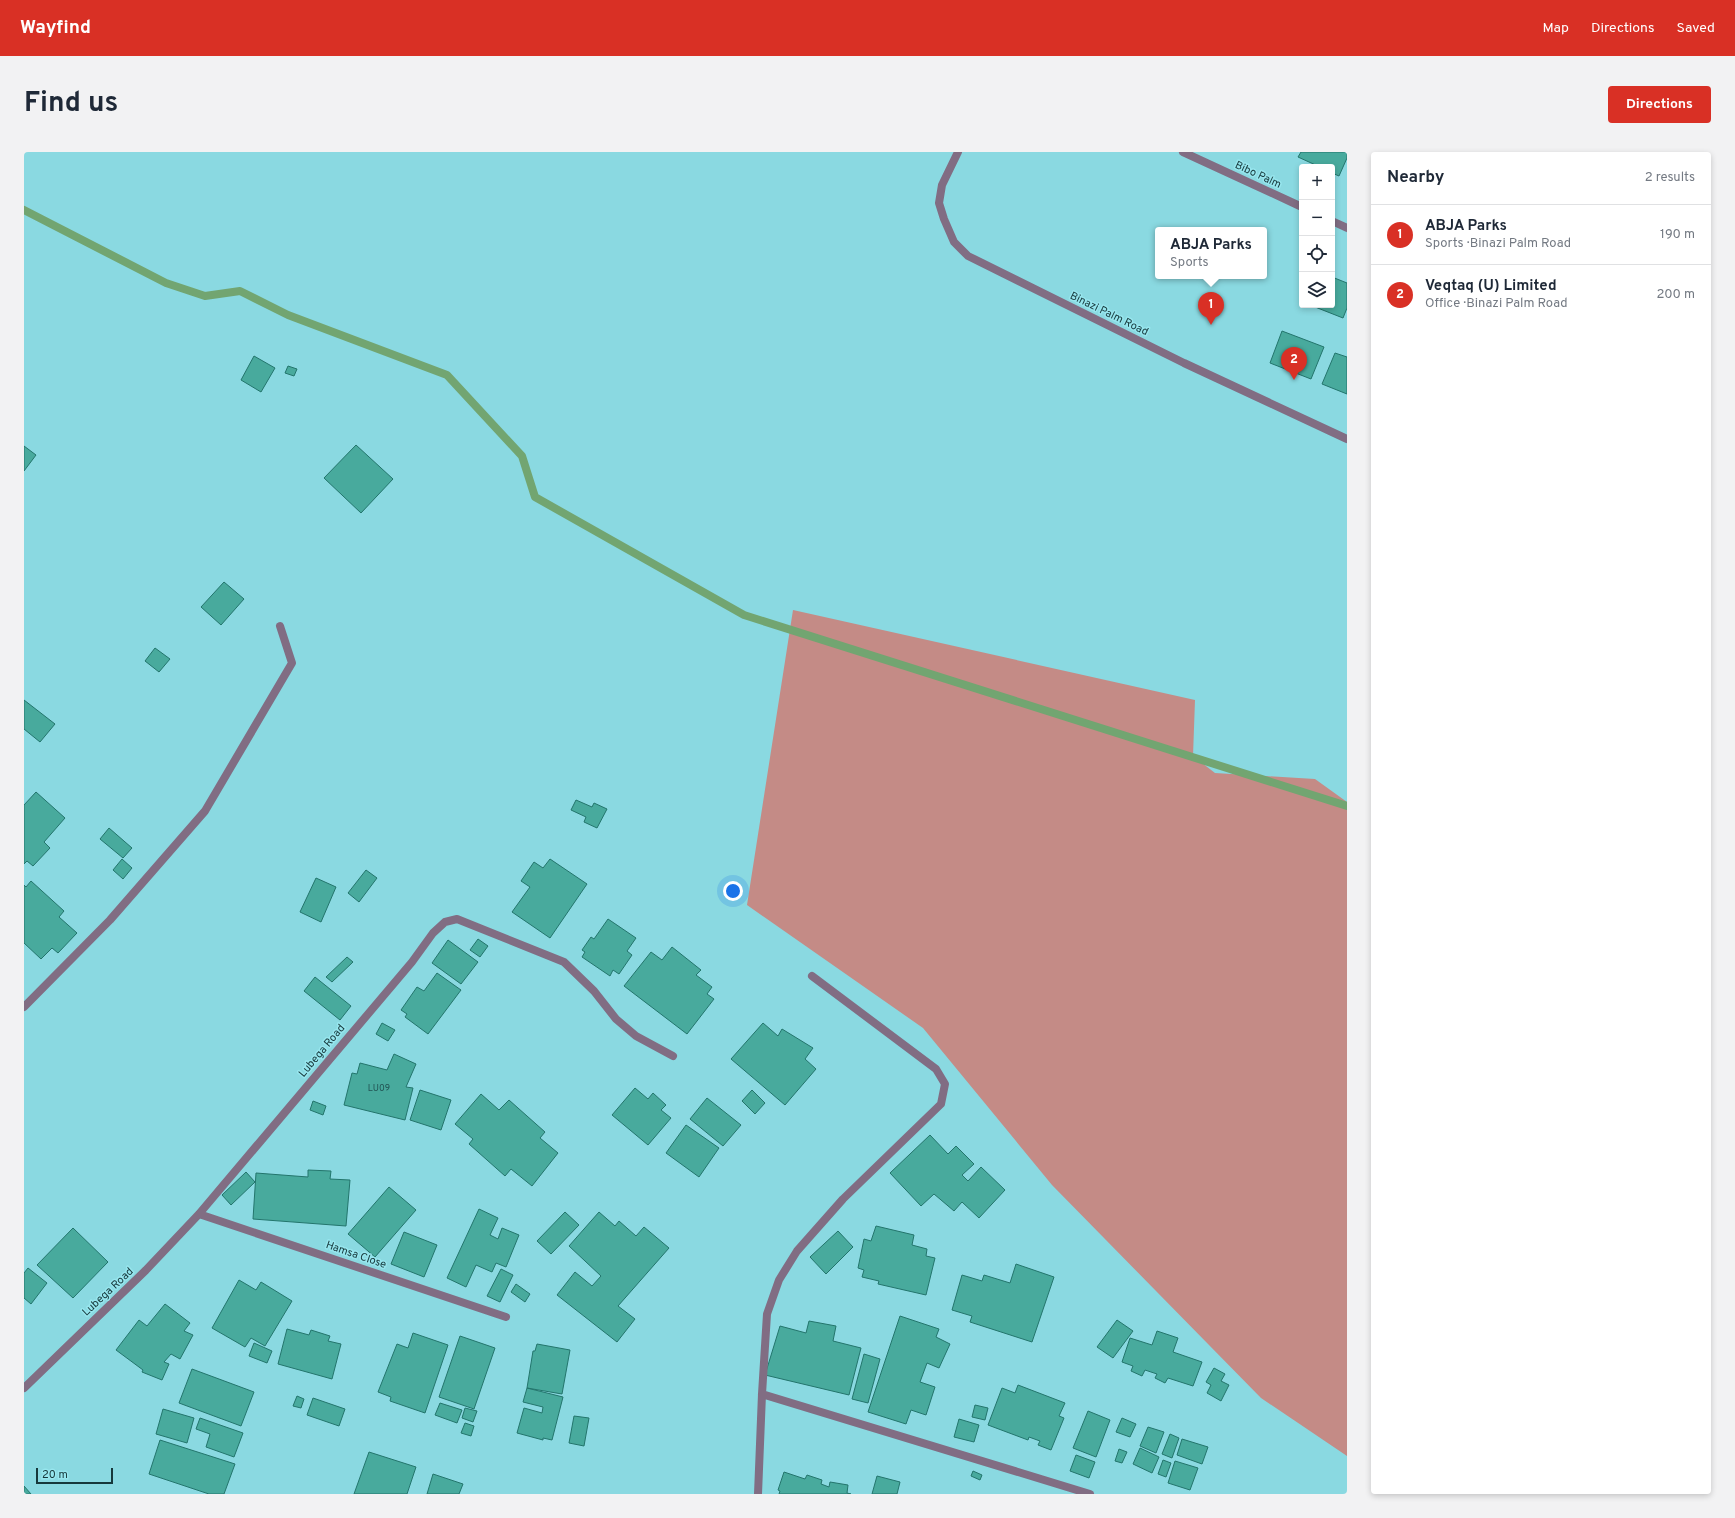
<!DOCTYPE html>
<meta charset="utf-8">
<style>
:root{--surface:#fff;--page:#f2f2f3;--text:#1f2937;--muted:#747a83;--line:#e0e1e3;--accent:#d93025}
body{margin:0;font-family:Overpass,sans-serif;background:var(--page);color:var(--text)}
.controls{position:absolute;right:12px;top:12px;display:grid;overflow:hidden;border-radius:4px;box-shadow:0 2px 6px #0003}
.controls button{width:36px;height:36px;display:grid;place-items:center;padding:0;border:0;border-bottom:1px solid var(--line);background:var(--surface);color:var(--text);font:20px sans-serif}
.scale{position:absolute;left:12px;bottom:10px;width:77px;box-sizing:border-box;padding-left:4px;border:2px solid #16383b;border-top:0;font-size:11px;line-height:14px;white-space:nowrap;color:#16383b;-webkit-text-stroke:3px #97e6ee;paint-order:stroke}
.you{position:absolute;left:709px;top:739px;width:14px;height:14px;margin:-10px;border:3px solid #fff;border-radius:50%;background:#1a73e8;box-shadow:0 0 0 6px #1a73e833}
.badge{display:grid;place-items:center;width:26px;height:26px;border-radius:50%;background:var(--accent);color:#fff;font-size:13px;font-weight:700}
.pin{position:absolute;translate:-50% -33px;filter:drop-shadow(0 1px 2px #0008)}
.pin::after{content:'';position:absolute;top:21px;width:14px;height:12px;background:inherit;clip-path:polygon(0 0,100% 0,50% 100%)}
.popup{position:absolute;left:1131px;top:75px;width:112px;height:52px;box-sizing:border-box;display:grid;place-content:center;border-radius:4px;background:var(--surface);filter:drop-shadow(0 1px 3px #0005);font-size:13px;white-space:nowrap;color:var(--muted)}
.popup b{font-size:15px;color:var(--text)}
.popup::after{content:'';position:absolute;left:50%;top:100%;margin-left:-8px;border:8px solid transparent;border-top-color:var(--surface)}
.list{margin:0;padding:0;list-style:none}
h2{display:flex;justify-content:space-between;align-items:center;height:52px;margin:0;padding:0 16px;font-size:17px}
h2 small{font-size:13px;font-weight:400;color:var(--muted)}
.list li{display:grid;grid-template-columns:26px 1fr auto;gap:12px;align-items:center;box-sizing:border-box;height:60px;padding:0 16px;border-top:1px solid var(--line)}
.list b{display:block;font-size:15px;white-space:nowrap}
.list p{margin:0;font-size:13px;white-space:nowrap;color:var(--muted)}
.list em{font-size:13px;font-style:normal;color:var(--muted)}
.icon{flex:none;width:22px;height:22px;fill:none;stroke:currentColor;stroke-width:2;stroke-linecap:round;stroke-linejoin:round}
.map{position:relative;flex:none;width:1323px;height:1342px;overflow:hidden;border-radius:4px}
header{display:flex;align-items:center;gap:24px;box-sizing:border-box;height:56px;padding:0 20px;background:var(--accent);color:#fff}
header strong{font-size:19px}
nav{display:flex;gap:22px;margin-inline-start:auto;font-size:14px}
.intro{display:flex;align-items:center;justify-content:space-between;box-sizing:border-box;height:96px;padding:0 24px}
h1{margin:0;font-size:28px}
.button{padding:10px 18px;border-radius:4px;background:var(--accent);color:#fff;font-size:14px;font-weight:700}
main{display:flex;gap:24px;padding:0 24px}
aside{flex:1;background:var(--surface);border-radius:4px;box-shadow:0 2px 6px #0003}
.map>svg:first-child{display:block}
.green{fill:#c48b86}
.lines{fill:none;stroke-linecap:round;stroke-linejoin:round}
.stream{stroke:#72a571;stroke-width:8}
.building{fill:#48aa9d;stroke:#23756c}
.minor{stroke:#816d83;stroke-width:8}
.labels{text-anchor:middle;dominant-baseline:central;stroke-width:3;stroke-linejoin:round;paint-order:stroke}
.number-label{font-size:9px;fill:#225454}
.street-label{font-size:11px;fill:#16383b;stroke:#97e6ee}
</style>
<header>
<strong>Wayfind</strong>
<nav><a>Map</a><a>Directions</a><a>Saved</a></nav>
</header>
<div class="intro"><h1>Find us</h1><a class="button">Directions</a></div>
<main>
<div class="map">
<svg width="1323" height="1342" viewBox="0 0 1323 1342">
<rect width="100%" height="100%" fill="#8ad9e1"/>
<path class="green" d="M769 458 1171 548 1169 604 1191 621 1291 627 1323 650V1304L1237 1246 1028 1033 899 876 723 753Z"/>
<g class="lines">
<path class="stream" d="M0 58 142 131 181 144 216 139 264 163 423 223 498 304 511 345 720 463 1323 654"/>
</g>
<path class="building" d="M1277 0H1323V6L1315 24 1308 21V15H1296L1274 5Z
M1308 125 1323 131V156L1319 166 1286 153H1308Z
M1258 179 1300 195 1287 227 1246 211Z
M1311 201 1323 205V242L1298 232Z
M230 204 251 216 237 240 217 228Z
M264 214 273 217 270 224 261 221Z
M332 293 369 327 337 361 300 326Z
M0 294 12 303 0 319Z
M200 430 220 447 197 473 177 455Z
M131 496 146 507 135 520 121 509Z
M0 548 31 572 16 590 0 577Z
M12 640 41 666 20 690 26 696 9 714 3 709 0 712V653Z
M552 648 568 655 570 651 583 657 573 676 560 670 562 665 547 658Z
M85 676 108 696 99 706 76 687Z
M98 707 108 716 99 727 89 718Z
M526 707 563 732 526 786 488 760 506 735 497 729 510 710 519 716Z
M342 718 353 726 335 750 324 741Z
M292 726 312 735 297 770 276 760Z
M7 729 40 759 35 765 53 781 34 801 28 796 17 807 0 791V733L2 735Z
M584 767 612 786 603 799 608 803 595 822 589 818 586 824 558 805 561 800 558 798 567 785 570 787Z
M454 787 464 794 456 805 446 798Z
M424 788 454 810 437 832 408 811Z
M648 795 677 818 672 823 688 835 683 842 690 847 663 882 600 834 627 800 638 808Z
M323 805 329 810 308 830 302 825Z
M413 821 437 838 404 882 381 865 383 862 377 858 393 835 400 839Z
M291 825 327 854 316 868 280 839Z
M358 871 371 878 364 889 352 882Z
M739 871 754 884 758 877 789 896 781 907 792 917 761 953 707 907Z
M370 902 392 912 382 935 389 936 381 968 320 953 328 921 333 922 336 911 363 918Z
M611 936 624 947 629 941 642 953 637 958 647 966 624 993 588 963Z
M396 938 427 948 417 978 386 968Z
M728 938 741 951 731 962 718 949Z
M457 942 475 958 485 948 521 980 516 986 534 1001 508 1034 487 1017 481 1024 445 992 449 987 431 972Z
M683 946 717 973 699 994 666 967Z
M289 949 302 954 299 963 286 958Z
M662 973 695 996 675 1025 642 1001Z
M906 983 924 1002 932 994 950 1012 938 1023 944 1029 957 1015 981 1038 955 1066 938 1050 930 1059 910 1042 897 1054 866 1021Z
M284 1018 307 1019 306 1027 326 1028 322 1074 229 1067 232 1021 284 1025Z
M222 1020 231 1030 207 1053 198 1043Z
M365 1035 392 1058 351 1105 324 1082Z
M455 1057 474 1066 466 1083 474 1087 478 1076 495 1083 482 1115 472 1111 468 1120 452 1113 442 1135 423 1126Z
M541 1060 555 1073 527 1102 513 1089Z
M575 1060 591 1074 595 1069 612 1084 620 1075 645 1096 594 1154 611 1167 593 1190 533 1143 551 1120 568 1134 577 1124 545 1094Z
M852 1074 890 1083 888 1093 903 1097 902 1104 911 1106 902 1143 854 1132 855 1129 838 1125 840 1118 834 1116 840 1087 847 1089Z
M49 1076 84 1110 49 1146 13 1113Z
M814 1079 829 1095 802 1122 786 1105Z
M380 1080 413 1093 400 1125 367 1112Z
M992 1112 1030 1125 1008 1190 946 1170 948 1164 928 1158 938 1123 958 1129 960 1123 986 1131Z
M4 1116 23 1131 7 1152 0 1146V1121Z
M477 1117 489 1123 476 1150 463 1144Z
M215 1128 232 1138 237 1130 268 1149 241 1194 227 1186 221 1195 188 1176Z
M492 1132 506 1142 501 1150 487 1140Z
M141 1152 166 1171 160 1179 169 1183 156 1207 147 1202 140 1210 145 1212 138 1228 118 1220 119 1218 92 1198 115 1168 123 1174Z
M876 1164 915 1177 912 1185 926 1192 915 1216 903 1211 896 1230 911 1235 902 1263 887 1258 882 1272 844 1260Z
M1093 1168 1109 1179 1089 1206 1073 1195Z
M785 1169 812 1174 809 1189 837 1196 825 1243 741 1223 756 1174 782 1181Z
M263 1177 285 1183 287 1178 306 1184 304 1189 317 1192 308 1227 254 1212Z
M1133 1179 1154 1186 1149 1200 1178 1210 1169 1234 1144 1226 1141 1231 1131 1226 1133 1222 1121 1218 1118 1224 1107 1219 1109 1214 1098 1210 1106 1186 1128 1193Z
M389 1181 424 1193 401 1261 366 1249 367 1245 354 1240 373 1192 384 1196Z
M436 1184 471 1196 450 1257 415 1245Z
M230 1191 248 1199 243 1211 225 1204Z
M513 1192 546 1198 538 1242 503 1236 509 1199H511Z
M840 1202 856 1207 844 1251 828 1247Z
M1190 1216 1201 1222 1197 1229 1205 1233 1197 1249 1183 1241 1187 1233 1182 1230Z
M168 1217 230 1240 217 1274 155 1251Z
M994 1233 1041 1251 1035 1264 1040 1266 1027 1298 1014 1293 1016 1289 1005 1285 1004 1288 964 1273 978 1236 991 1241Z
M503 1236 539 1245 528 1288 519 1286V1288L493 1281 500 1256 518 1261 519 1255 499 1250Z
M273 1244 280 1247 277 1256 269 1254Z
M289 1246 321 1257 315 1274 283 1263Z
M416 1251 438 1258 433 1271 411 1263Z
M951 1253 964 1256 961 1268 948 1265Z
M441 1256 453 1259 449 1270 438 1266Z
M139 1257 170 1266 163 1291 132 1282Z
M1064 1259 1086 1268 1072 1305 1049 1296Z
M550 1264 565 1266 560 1294 545 1291Z
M176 1266 219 1281 210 1305 182 1295 186 1282 172 1277Z
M1098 1266 1112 1272 1106 1285 1092 1280Z
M935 1267 955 1273 950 1290 930 1285Z
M441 1271 450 1274 447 1284 437 1281Z
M1124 1275 1140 1280 1132 1301 1116 1294Z
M1146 1282 1155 1286 1148 1306 1138 1302Z
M1158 1287 1184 1295 1178 1312 1153 1303Z
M136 1288 211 1312 200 1342H185L125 1322Z
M1116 1296 1135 1305 1128 1321 1109 1312Z
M1095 1297 1103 1300 1098 1311 1091 1309Z
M345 1300 392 1315 383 1342H330Z
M1052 1303 1071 1310 1065 1326 1046 1319Z
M1139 1308 1147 1311 1142 1325 1134 1322Z
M1151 1309 1174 1316 1166 1338 1144 1331Z
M949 1319 958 1323 956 1328 947 1324Z
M760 1320 781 1327 783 1323 798 1328 797 1332 805 1335 806 1330 824 1333 823 1341 827 1342H755L756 1339 754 1338Z
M409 1322 439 1332 435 1342H403Z
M853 1324 876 1330 873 1342H848Z
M0 1334 7 1342H0Z"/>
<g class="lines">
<path class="minor" d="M934 0 918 33 915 51 920 67 930 90 944 104 1160 211 1323 287
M1159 0 1278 55
M1308 69 1323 76
M0 855 86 768 181 659 268 511 256 474
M175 1062 482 1165
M0 1236 122 1118 175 1062 388 810 409 781 421 770 433 767 540 810 570 839 592 867 612 884 649 904
M738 1242 1066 1342
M734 1342 738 1242 743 1162 755 1128 773 1099 819 1047 917 952 921 932 912 917 788 824"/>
</g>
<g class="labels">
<g class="number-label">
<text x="355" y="936">LU09</text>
</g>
<g class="street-label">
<text transform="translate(1234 23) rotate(25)">Bibo Palm</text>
<text transform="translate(1085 162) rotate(26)">Binazi Palm Road</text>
<text transform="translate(298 899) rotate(-50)">Lubega Road</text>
<text transform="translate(332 1103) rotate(19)">Hamsa Close</text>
<text transform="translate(84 1140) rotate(-43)">Lubega Road</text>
</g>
</g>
</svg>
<div class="controls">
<button>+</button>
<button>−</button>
<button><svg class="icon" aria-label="locate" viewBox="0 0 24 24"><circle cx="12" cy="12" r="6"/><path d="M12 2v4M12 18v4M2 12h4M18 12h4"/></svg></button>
<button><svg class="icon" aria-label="layers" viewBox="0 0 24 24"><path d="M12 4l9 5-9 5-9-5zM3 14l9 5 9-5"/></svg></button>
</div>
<div class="scale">20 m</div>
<div class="you"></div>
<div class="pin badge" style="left:1187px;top:173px">1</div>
<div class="popup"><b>ABJA Parks</b>Sports</div>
<div class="pin badge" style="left:1270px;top:228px">2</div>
</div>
<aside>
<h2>Nearby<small>2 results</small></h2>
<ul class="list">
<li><span class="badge">1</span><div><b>ABJA Parks</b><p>Sports · Binazi Palm Road</p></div><em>190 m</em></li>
<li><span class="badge">2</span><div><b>Veqtaq (U) Limited</b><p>Office · Binazi Palm Road</p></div><em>200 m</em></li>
</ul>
</aside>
</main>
